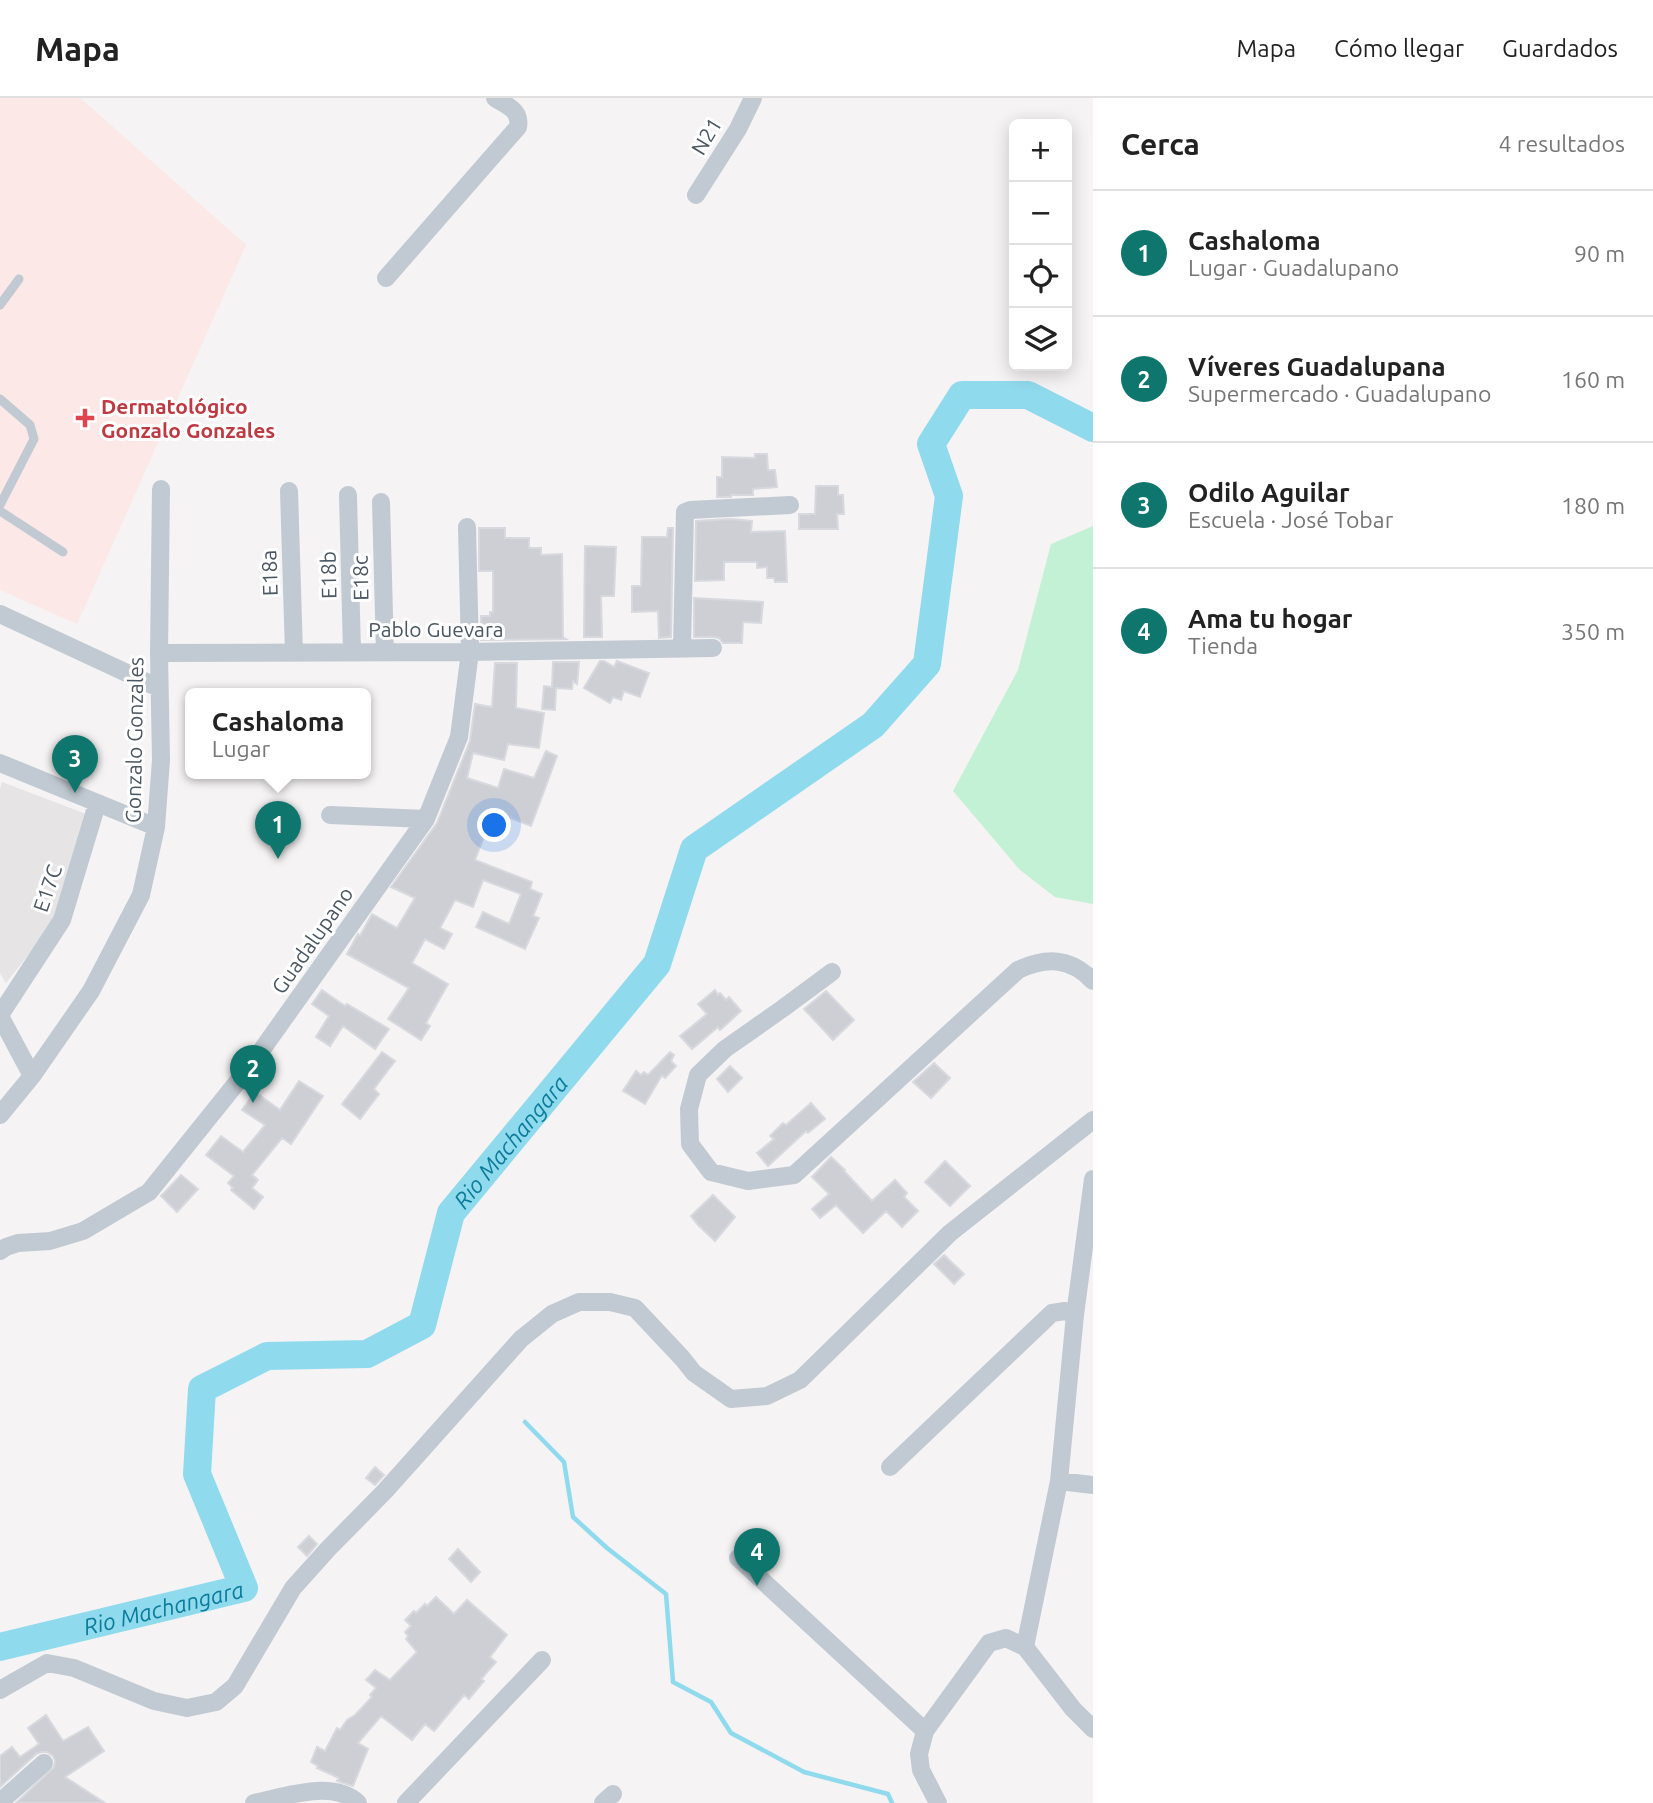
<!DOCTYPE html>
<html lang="es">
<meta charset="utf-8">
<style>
:root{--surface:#fff;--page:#f2f2f2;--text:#222;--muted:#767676;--line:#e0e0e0;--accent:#0f766e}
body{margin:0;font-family:Ubuntu,sans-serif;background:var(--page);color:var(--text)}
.controls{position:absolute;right:21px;top:21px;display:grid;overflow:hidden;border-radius:10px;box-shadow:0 4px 18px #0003}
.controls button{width:63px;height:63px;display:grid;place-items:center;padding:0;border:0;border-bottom:2px solid var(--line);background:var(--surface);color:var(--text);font:35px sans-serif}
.you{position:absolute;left:495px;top:728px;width:24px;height:24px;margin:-18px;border:5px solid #fff;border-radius:50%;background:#1a73e8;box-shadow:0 0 0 10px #1a73e833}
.badge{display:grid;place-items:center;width:46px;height:46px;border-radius:50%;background:var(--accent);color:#fff;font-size:23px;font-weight:700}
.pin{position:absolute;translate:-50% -58px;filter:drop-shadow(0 2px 4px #0008)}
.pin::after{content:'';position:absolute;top:37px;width:24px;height:21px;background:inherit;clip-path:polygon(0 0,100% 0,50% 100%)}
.popup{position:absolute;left:185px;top:590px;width:186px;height:91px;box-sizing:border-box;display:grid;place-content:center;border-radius:10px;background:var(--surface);filter:drop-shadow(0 2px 5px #0005);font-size:23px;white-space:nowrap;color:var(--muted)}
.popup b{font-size:26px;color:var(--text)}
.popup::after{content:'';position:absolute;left:50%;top:100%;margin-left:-14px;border:14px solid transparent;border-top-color:var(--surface)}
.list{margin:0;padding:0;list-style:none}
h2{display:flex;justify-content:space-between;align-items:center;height:91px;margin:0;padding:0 28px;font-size:30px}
h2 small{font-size:23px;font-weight:400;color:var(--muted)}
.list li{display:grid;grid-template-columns:46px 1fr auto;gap:21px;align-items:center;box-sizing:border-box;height:126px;padding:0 28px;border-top:2px solid var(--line)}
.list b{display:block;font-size:26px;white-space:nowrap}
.list p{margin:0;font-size:23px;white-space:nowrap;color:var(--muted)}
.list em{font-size:23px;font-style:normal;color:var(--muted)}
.icon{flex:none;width:38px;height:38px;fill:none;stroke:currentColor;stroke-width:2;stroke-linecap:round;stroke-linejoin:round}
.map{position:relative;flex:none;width:1093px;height:1705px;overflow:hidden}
header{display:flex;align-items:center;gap:42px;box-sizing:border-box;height:98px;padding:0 35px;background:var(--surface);border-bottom:2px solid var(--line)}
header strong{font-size:33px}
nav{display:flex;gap:38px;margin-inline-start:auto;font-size:24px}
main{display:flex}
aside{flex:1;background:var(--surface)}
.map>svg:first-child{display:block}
.education{fill:#e6e4e5}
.medical{fill:#fce8e6}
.green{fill:#c3f1d5}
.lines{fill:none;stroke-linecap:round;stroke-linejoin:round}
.stream{stroke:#90daee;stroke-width:4.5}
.river{stroke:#90daee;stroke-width:28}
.building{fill:#cdcfd5;stroke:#d7d9de;stroke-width:2}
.lane{stroke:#c1cad2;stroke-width:9}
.street{stroke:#c1cad2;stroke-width:18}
.health-dot{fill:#e0444e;stroke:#fff;stroke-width:2.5}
.labels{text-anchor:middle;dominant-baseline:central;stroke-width:6;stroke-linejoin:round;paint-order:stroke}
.street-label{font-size:21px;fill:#4a5661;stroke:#fff}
.health-label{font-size:21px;font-weight:bold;fill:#be3a42;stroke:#fff;text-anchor:start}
.water-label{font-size:23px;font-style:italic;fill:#0c7c9b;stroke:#fff}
</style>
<header>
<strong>Mapa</strong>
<nav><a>Mapa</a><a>Cómo llegar</a><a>Guardados</a></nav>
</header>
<main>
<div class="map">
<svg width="1093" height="1705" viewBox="0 0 1093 1705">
<rect width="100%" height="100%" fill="#f5f3f3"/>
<path class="education" d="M2 684 86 716 57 821 6 885 0 875V691Z"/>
<path class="medical" d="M0 0H80L246 147 77 526 0 492Z"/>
<path class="green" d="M1093 428V806L1055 799 1020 772 953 693 1018 572 1051 446Z"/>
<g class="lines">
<path class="stream" d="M525 1324 564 1364 573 1419 607 1450 666 1496 673 1584 711 1604 731 1635 804 1674 888 1696 892 1705"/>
<path class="river" id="s1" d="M0 1549 244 1490 197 1376 202 1291 267 1258 367 1256 422 1227 451 1115 657 866 694 751 873 627 927 566 949 398 931 346 962 297H1028L1093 330"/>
</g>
<path class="building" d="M755 356H767L768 372H775L777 389 753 391V397H731V399H717V379H722V359L755 360Z
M816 388H838V397H843L844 416H837L838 431H799V416H815Z
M731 421 752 423 751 434 785 433 787 484H775L774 480H767V469L757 470V464H724V482L695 483 696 423Z
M479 430H505V440H529V450H541V457L562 456 563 539 566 541 481 542V518H490V514H493V473H479Z
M668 430H673L671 539 659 540 658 513 632 514V488H641L642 439H667Z
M585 448 616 449 614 498H601L602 539H584Z
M694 500 763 504 761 525 743 524 742 545H723L719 540 713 539H694Z
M600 563H604L614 569 617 563 649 575 640 599 624 593 621 602 613 599 610 605 584 590Z
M553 564H579L577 586 573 583 572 591 556 590 555 612 542 611 544 588 552 589Z
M495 565H517L516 610 544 615 539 650 508 646 504 662 473 655 467 680 498 690 504 671 534 680 546 653 557 658 531 728 498 715 493 732 487 731 475 762 532 784 530 791 542 796 533 818 539 820 525 851 476 829 483 814 509 826 521 796 483 782 473 809 455 802 440 830 452 836 444 851 425 841 412 865 448 886 426 925 430 928 421 942 388 921 409 890 347 856 358 836 360 838 372 816 397 830 415 800 391 789 437 725 470 643 475 606 492 609Z
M322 892 345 908 347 906 389 931 375 951 343 928 330 948 316 939 329 918 312 906Z
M715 892 718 897 720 895 726 902 729 899 741 913 720 932 718 929 692 951 680 938 707 916 698 906Z
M826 893 854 922 833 942 804 911Z
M382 954 395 963 374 991 379 996 360 1021 342 1006Z
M670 954 674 957 671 963 676 968 665 980 662 977 645 1006 623 993 636 973 641 977 644 974 648 977Z
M934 965 950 980 931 1000 913 984Z
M730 968 742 980 728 994 717 981Z
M299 983 323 998 291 1046 282 1040 252 1077 258 1082 252 1090 263 1099 254 1111 231 1092 233 1090 228 1085 234 1078 206 1057 221 1038 243 1054 265 1027 242 1012 255 994 280 1012Z
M811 1005 825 1021 808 1035 806 1033 768 1068 757 1055 774 1041 770 1038 783 1025 786 1027Z
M831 1059 845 1072 844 1073 872 1103 895 1082 907 1095 904 1099 918 1113 902 1129 886 1113 863 1135 836 1107 820 1120 812 1111 829 1096 812 1079Z
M945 1063 970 1088 950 1108 925 1084Z
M181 1077 198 1091 177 1114 161 1098Z
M713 1097 735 1119 715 1143 698 1127 691 1118Z
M944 1157 964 1176 954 1186 934 1166Z
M375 1369 384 1377 375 1387 366 1380Z
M309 1438 317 1446 307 1458 298 1449Z
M458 1451 480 1474 471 1484 449 1461Z
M436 1499 454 1516 467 1502 507 1537 490 1559 496 1564 481 1581 484 1583 469 1601 464 1597 434 1633 425 1626 412 1642 381 1618 358 1645 368 1651 353 1688 337 1683 339 1680 317 1670 318 1668 311 1664 317 1649 325 1653 337 1630 340 1632 347 1622 355 1617 372 1599 370 1597 376 1590 366 1582 375 1572 390 1582 417 1554 406 1541 408 1538 405 1534 411 1528 405 1522 414 1513 416 1515 425 1506 427 1508Z
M46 1617 63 1643 88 1629 104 1653 65 1679 105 1705H16L54 1669 55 1663 53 1658 47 1654H41L36 1656 0 1689V1658L12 1649 20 1659 39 1646 28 1630Z"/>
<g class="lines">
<path class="lane" d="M0 207 19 181
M0 301 30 327 34 341 0 407
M0 413 63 454"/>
<path class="street" d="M696 97 738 31 753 0
M386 180 518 29C521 12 507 8 495 0
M289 393 294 555
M348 397 352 555
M381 404 385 554
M0 516 159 590
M682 550 685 414 690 412 790 407
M159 555 470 554 713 550
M0 665 156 729
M330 717 426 721
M832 874 782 911 725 951 698 977 689 1011 690 1046 711 1074 748 1083 794 1077 1018 872C1046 859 1070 859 1093 883
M0 917 62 822 97 706
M0 918 32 978
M0 1017 32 978 91 893 141 797 156 729 161 662 159 555 161 391
M0 1153 6 1149 18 1145 50 1143 83 1133 149 1094 251 967 426 721 459 639 470 554 467 429
M890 1369 1052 1215 1065 1213 1075 1217
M1059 1383 1093 1387
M738 1460 925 1633
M1025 1549 1059 1383 1075 1217 1093 1081
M0 1592 47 1565 74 1570 154 1603 187 1610 216 1604 235 1588 293 1490 328 1451 385 1393 521 1241 552 1216 579 1204H610L635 1210 682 1260 694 1275 731 1301 767 1298 800 1282 950 1135 1093 1022
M0 1704 44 1665
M254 1705C284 1699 333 1681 358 1705
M406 1705 542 1562
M603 1705 613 1696
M938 1705 921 1672 919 1656 925 1633 989 1545 1006 1540 1025 1549 1073 1611 1093 1631"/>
</g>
<path class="health-dot" d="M81.5 309.5h7v7h7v7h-7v7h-7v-7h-7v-7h7z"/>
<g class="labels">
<g class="street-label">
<text transform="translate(706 38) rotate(-59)">N21</text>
<text transform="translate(269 475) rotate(-92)">E18a</text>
<text transform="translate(328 477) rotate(-91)">E18b</text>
<text transform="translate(360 480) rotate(-91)">E18c</text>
<text x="436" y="531">Pablo Guevara</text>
<text transform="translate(134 642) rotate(-89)">Gonzalo Gonzales</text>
<text transform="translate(47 790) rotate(-71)">E17C</text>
<text transform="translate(312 842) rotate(-55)">Guadalupano</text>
</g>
<g class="health-label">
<text x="101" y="308">Dermatológico<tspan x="101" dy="24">Gonzalo Gonzales</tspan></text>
</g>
<g class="water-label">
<text stroke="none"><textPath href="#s1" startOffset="903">Rio Machangara</textPath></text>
<text stroke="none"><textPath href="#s1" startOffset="168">Rio Machangara</textPath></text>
</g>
</g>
</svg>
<div class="controls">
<button>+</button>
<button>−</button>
<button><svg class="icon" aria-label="locate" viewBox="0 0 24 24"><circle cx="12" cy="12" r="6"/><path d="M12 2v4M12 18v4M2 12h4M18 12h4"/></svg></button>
<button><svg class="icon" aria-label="layers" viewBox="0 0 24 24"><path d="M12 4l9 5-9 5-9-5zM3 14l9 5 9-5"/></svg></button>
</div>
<div class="you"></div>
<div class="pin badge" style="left:278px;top:761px">1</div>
<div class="popup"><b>Cashaloma</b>Lugar</div>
<div class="pin badge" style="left:253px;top:1005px">2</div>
<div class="pin badge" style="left:75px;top:695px">3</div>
<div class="pin badge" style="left:757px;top:1488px">4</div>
</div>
<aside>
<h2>Cerca<small>4 resultados</small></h2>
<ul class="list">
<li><span class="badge">1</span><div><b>Cashaloma</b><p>Lugar · Guadalupano</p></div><em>90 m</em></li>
<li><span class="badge">2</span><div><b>Víveres Guadalupana</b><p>Supermercado · Guadalupano</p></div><em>160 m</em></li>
<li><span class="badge">3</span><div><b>Odilo Aguilar</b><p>Escuela · José Tobar</p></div><em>180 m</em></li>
<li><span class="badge">4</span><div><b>Ama tu hogar</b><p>Tienda</p></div><em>350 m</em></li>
</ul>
</aside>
</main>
